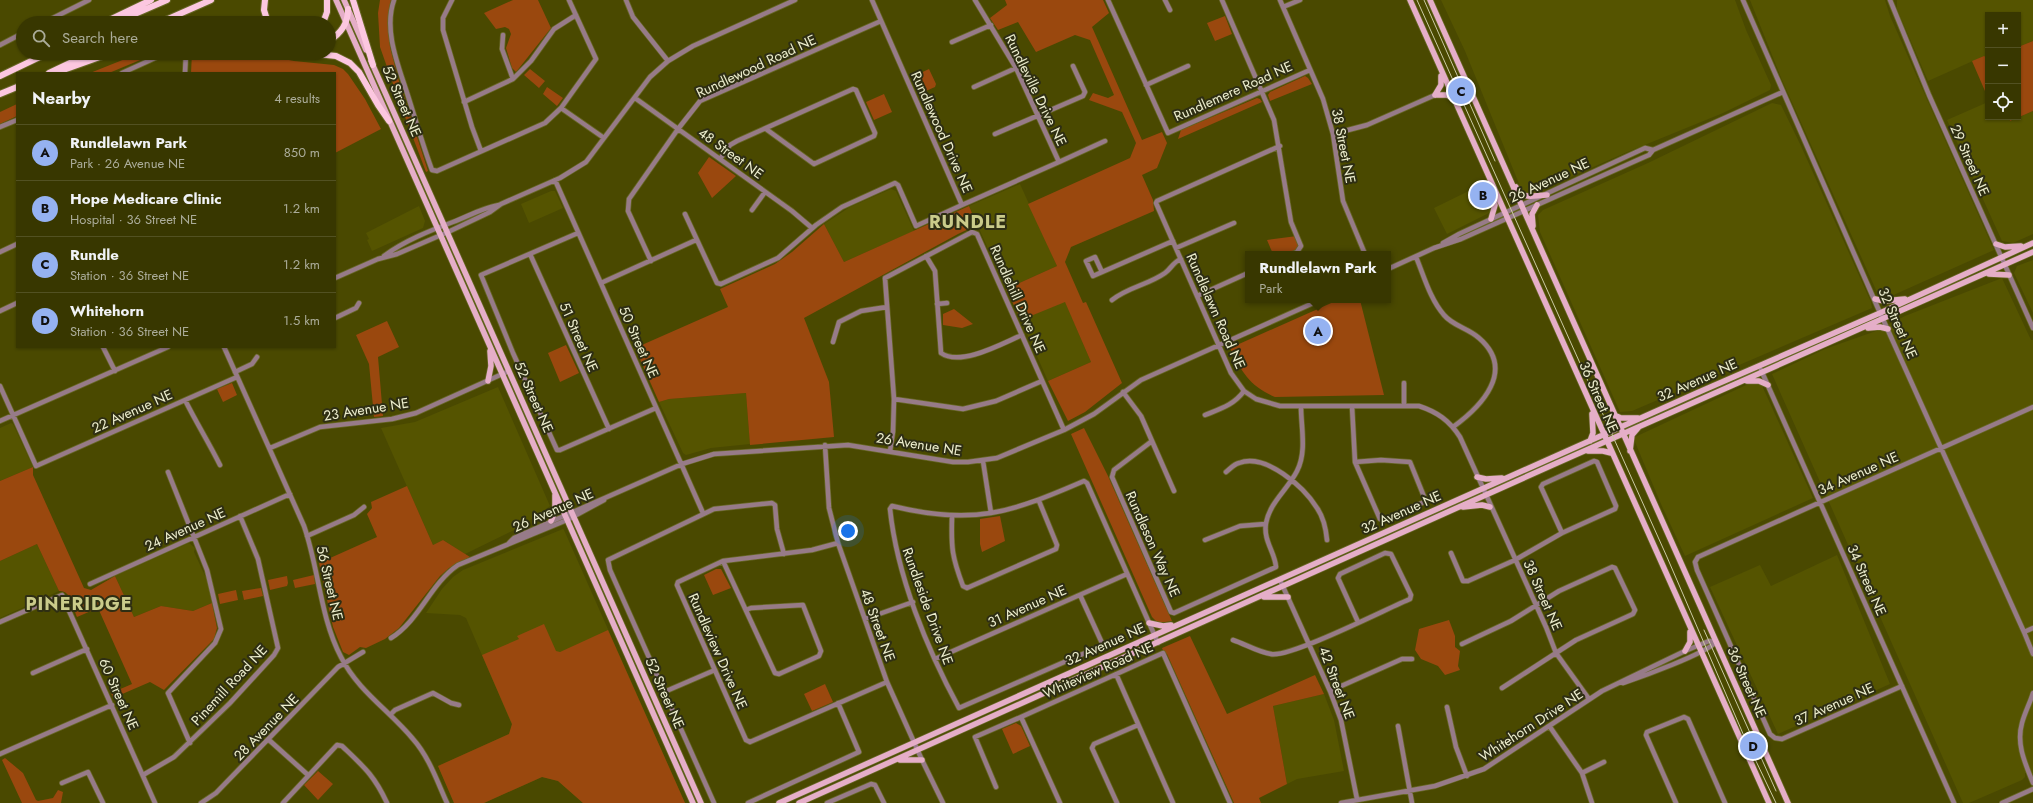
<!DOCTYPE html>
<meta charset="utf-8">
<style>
:root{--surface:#383700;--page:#3f3f0a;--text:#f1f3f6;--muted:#abac99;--line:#525122;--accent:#95b2f1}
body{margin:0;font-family:Jost,sans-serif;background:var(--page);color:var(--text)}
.controls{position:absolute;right:12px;top:12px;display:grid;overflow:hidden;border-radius:0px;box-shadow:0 1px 3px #0004}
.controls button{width:36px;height:36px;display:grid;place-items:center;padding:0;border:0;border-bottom:1px solid var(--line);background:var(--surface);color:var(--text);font:20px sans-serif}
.you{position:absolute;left:848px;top:531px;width:14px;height:14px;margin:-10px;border:3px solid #fff;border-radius:50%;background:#1a73e8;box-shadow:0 0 0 6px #1a73e833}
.badge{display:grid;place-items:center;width:26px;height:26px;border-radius:50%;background:var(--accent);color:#111;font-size:13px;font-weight:700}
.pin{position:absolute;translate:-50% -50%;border:2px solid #fff;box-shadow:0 1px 4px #0006}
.popup{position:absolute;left:1245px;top:251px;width:146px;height:52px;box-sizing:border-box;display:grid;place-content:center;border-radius:0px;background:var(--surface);filter:drop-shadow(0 1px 3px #0005);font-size:13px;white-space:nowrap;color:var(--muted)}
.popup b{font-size:15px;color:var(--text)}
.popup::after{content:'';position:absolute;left:50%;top:100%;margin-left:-8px;border:8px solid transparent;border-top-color:var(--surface)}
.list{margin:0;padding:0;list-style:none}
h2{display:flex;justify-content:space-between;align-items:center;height:52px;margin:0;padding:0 16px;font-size:17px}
h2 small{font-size:13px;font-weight:400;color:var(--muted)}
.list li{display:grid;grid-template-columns:26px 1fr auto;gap:12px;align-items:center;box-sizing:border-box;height:56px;padding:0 16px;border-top:1px solid var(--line)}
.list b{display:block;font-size:15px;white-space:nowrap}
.list p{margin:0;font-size:13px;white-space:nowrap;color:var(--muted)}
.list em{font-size:13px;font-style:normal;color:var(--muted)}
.icon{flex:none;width:22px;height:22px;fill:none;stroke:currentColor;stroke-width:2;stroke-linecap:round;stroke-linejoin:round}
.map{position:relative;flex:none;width:2033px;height:803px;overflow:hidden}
.search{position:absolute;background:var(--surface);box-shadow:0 1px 3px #0004;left:16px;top:16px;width:320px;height:44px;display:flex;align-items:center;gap:10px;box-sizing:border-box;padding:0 14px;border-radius:22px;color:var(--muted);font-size:15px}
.panel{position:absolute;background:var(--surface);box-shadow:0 1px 3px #0004;left:16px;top:72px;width:320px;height:276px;border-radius:0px}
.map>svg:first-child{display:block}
.built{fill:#555400}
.green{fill:#9a480e}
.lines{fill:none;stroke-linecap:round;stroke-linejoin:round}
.minor-casing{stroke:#676725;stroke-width:6}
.major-casing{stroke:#676725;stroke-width:7}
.highway-casing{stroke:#676725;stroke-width:8}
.minor{stroke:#977b88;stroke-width:4.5}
.major{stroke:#e5aec8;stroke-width:5.5}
.highway{stroke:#fcc7e0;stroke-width:6}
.tram{stroke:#cbcba3;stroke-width:1}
.labels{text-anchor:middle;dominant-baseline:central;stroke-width:4;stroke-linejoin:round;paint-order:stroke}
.street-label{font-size:14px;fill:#edeece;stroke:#2e2e13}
.district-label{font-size:18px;font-weight:bold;letter-spacing:1px;fill:#cacb8a;stroke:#2e2e13}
</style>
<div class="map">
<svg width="2033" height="803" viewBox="0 0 2033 803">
<rect width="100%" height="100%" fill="#4a4900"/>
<path class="built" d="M1441 0H1735L1746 30 1771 85 1770 90 1723 113 1625 153 1537 192 1528 194 1522 191 1465 51Z
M1750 0H1885L1890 16 1994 250 1889 297H1881L1876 290 1782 80Z
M1897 0H2033V41L2018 47V15H1988V58L1984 56 1928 81 1897 9Z
M1988 102V117H2009L2010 121 2033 111V234L2013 243 2002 241 1947 120Z
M1772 103 1781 105 1801 146 1871 302 1872 308 1632 411 1620 412 1540 232 1538 215 1543 210 1648 163Z
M1485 183 1490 197 1491 212 1447 234 1434 208Z
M1020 184 1057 266 1006 289 969 206Z
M891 189 896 191 914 231 844 262 824 224 850 207Z
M551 191H555L563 208 529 223 521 204Z
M419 206 425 221 423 228 372 251 367 240 369 239 366 233Z
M2033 260V313L2014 273 2017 266Z
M2002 278 2031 340H2033V775L2025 773V777L2022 780 1969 803H1963L1772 374 1825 349 1876 331 1905 316Z
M1065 301 1091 362 1048 381 1021 320Z
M1759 379 1813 498 1685 556 1661 504 1635 442V437Z
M498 387 550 506 522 526 465 554 443 540 433 545 381 428 415 422Z
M746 393 750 444 711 448 686 455 683 453 659 402 669 399Z
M11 423 13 424 33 467 0 481V428Z
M563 529 564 530 685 803H583L558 781 542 777 484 803H454L438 766 509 734 512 725 466 618 460 615 426 613 442 589 453 577 463 570Z
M189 543 195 548 194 552 206 578 212 603 193 611 161 606 134 617 115 576Z
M37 544 59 591 0 618V561Z
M1837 555 1890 684 1778 734 1710 587 1760 565 1771 586Z
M1324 694 1334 720 1344 771 1297 779 1287 784 1273 706Z"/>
<path class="green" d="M380 0H391L388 22 390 47 398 78 428 171 426 172 399 101 380 47 378 13Z
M513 0H538L551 28 516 72 512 68 506 48 511 34 509 29 505 27 496 29 484 13Z
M1005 0H1103L1109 13 1092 27 1142 140 1162 132 1167 143 1157 168 1142 175 1153 200 1154 211 1071 247 1065 262 1083 303 1086 302 1122 383 1085 412 1068 421 1048 381 1091 362 1065 302 1021 320 1006 289 1057 266 1028 204 1130 158 1136 143 1122 112 1089 100 1093 93 1108 98 1114 95 1090 40 1075 35 1036 52 1018 22 998 30 990 18 1007 5Z
M1225 16 1232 34 1215 41 1207 23Z
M2033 41V111L2010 121 2009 117H2018V47Z
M140 53H157L109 73H90Z
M192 53H253L294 61 334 65 343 69 348 74 365 99 381 129 335 153V73H191Z
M1984 56 1988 58V98L1972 61Z
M530 69 545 81 539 88 524 75Z
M929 69 936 84 935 87 919 94 912 77Z
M1305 76 1308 78 1312 84 1270 101 1268 95 1270 92Z
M547 87 563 98 557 106 543 94Z
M884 94 892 112 874 120 866 102Z
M1257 98 1260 99 1262 102 1178 139 1181 130Z
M17 104V116L0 124V112Z
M709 157 736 176 712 198 698 173Z
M969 206 978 227H973L958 234 804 318 829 382 834 437 750 445 746 393 669 399 659 402 635 348 728 307 720 289 775 264 792 252 824 224 844 262Z
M1297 236 1301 246 1292 254H1273L1267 240Z
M1338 300H1360L1384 395 1275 397C1250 386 1242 373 1230 348Z
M954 309 973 324 962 328 943 325V314Z
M387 321 399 347 378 357 383 416 374 417 369 364 356 335Z
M566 345 579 373 560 382 548 353Z
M232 383 237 395 223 402 217 389Z
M1084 428 1108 476 1172 621 1158 623 1152 617 1071 434Z
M33 467V475L84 588 91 590 115 576 134 617 161 606 193 611 212 603 217 628 214 639 164 690 150 682 113 698 111 693 132 684 98 608 77 617C73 607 71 590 59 591L37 544 0 561V481Z
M407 486 433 545 443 540 470 557 449 568 440 576 399 628 385 639 366 648 360 647 349 655 343 652 333 627 319 563 377 537 367 514 372 508 371 502Z
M1000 516 1005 541 982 552 980 544V519Z
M716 569H721L731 588 713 595 704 575Z
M314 575 315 584 295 588 293 580Z
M287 576 288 583 287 586 270 590 268 580Z
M261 588 263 596 244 600 242 591Z
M236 590 238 600 220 604 218 594Z
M1449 620 1455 636V647L1460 651 1458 666 1460 670 1445 675 1438 666 1421 659 1415 650 1419 629Z
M544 624 556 651 560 652 608 630 685 803H583L558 781 542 777 484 803H454L438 766 509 734 512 724 482 655 519 639 517 636Z
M1190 636 1227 714 1315 675 1324 694 1273 706 1287 784 1259 798 1261 803H1234L1167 654 1164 653 1162 648Z
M825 684 833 702 812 711 804 694Z
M1016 723 1021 726 1030 746 1013 754 1002 729Z
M5 758 23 773 36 800 38 801 53 798 58 790 63 792 61 803H22L2 760Z
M318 771 333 784 318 800 304 785Z"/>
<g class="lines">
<g class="minor-casing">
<path id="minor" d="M394 0C383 31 399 67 408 96 416 121 423 146 432 170L437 171 545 123 561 108 596 59 569 0
M452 0 443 18V30L472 127 481 151
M626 0 633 17 668 61
M1108 0 1168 133 1310 70
M1165 0 1170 10
M1222 0 1274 120 1291 222 1301 246 1297 252 1292 254
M1280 0 1323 99 1333 134 1343 201 1365 254
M1743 0 1877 306 2024 632 2033 654
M1890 0 1929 95 2033 328
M1283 7 1300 0
M43 23 89 0
M503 35 502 49 513 79
M952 42 991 25
M0 45 23 33
M122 73 166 53
M185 73 186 53
M1146 85 1188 66
M974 87 1016 68
M635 98 792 211 812 228
M464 102 513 79 531 61 554 29 576 15
M561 108 604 138
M0 127 17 120
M995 134 1083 96 1085 92 1073 66
M1333 134 1367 125 1435 95
M1280 146 1157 201 1156 203 1231 373 1244 391 1256 399 1280 406H1419C1437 412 1449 420 1460 437L1546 627 1556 653 1589 699
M720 159 730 145 737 141 853 89 856 90 875 133 874 136 814 164 766 129
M1059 162 1105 141
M555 180 703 513
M962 205 1059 162 1016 68 975 0
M752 210 765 192
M685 214 717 283 721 284 778 258 816 225 842 207 895 183 898 185 916 226 962 205 872 0
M578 233 481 275 513 353 557 450H560L656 408
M1443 243 1459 234 1619 160 1645 148 1653 150
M1176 248 1234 223
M0 252 17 244
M530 254 609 429
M384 256C404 241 429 231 453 222 469 216 482 208 499 205
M926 256 935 271 941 353C961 367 1003 343 1022 335
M1416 257C1424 276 1430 299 1444 315 1453 326 1468 328 1479 338 1516 370 1482 406 1453 427
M651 261 628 211 629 199 678 129 700 101 881 21
M1388 269 1434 248 1461 239 1642 158 1649 155 1653 150 1783 92
M1102 272 1095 257 1086 261 1093 276 1173 241
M335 278 378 259 397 254 448 232 490 212 501 204 560 178 586 162 650 77 668 61 693 46 795 0
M601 283 696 240
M1197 296 1248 273
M1112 300C1128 287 1148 285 1165 273 1171 269 1173 262 1181 259
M937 304 947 303
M0 311 17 303
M335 318 356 308 359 303
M833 342 839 322 861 311 887 307
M103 347 115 371
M224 347 304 526C319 569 320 617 341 657 358 691 390 711 413 739 429 757 437 781 447 803
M1761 370 1954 803
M235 372 252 364 257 357
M1404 383V404
M0 386 36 466 237 377
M1123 392 1141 416 1152 441 1114 470 1112 477 1171 612 1174 613 1276 567C1275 552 1263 541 1266 523 1270 502 1288 489 1297 471 1307 452 1301 427 1301 407
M894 399 963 409 996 401 1042 381
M185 400C196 422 209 443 220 465
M1352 406 1355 462 1380 519 1384 520 1424 502 1425 499 1410 462 1381 460 1355 462
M1205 415C1220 409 1234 405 1244 391
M0 421 168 347
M1152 441 1174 491
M825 445 829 508 838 543 887 682 922 760 943 803
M270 448 320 427 392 419 416 413 509 371
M890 451 893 432 894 399 885 278 972 232 977 234 1064 430
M983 461 991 513
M1594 461 1597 462 1616 506 1615 509 1562 533 1541 487 1543 484Z
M168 472 207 570 221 629 215 643 168 693 190 743
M1226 472C1230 469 1234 464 1239 463 1266 453 1304 487 1317 508 1324 518 1326 529 1327 540
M952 517C951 548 952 557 963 586L967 588 1056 549 1057 545 1039 501
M307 536 354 515 364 507
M1205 540 1240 526 1265 524
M509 543 514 538 682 464 714 454 848 445 953 462H968L997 458 1064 430 1094 414 1141 380 1320 300
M838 543 812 550 723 561 678 582 677 585 746 740 750 742 887 682
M1451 553 1463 581H1468L1515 560 1562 533
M723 561 775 673 779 674 819 656 821 651 803 605 751 608 746 610
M1280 580 1330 691 1341 720 1357 799
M90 584 290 494
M1080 595 1102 643 1101 646 959 708C927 649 897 576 890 509L892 506C973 526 1010 513 1084 481L1087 483 1158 643
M865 619 913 602
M0 622 62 595 155 803
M2024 632 2033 628
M391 638C420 620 430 584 458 565L567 520 604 500
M1233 640C1245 644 1258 652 1271 654 1290 658 1386 609 1410 599L1411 595 1391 554 1385 553 1340 574 1338 578 1358 622
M1462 644 1511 621 1559 591 1612 567 1615 568 1635 610 1633 614 1576 640 1502 688
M935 659 1127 574
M33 673 87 649
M1116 674 1173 803
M1623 683C1641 677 1705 654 1716 642
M1902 686 1782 739 1775 738 1770 734 1697 570 1695 562 1698 557 2033 407
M1330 691 1402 659H1412
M664 692 715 670
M2033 693C2030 703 2025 712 2022 723 2016 744 2025 763 2033 783
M1447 707 1456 747 1467 776
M390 715 395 710 433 693 451 703 459 705
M1398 726 1412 803
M1550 727 1582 773 1592 803
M269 740 308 775
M0 754 112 705
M1582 773 1604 762
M143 775 174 757 230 703 274 655 278 648 258 559 240 516
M62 783 88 772 103 803
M996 787 975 737 1021 717
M201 803 216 793 338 667 363 652
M283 803 337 745 342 746C364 767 374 775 387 803
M714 803 610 570 608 560 714 509 772 503 775 505 777 529 784 554
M748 803 859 752 838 703
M827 803 871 784 875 785 884 803
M1060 803 1021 717 1163 653 1230 803
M1117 803 1092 748 1094 744 1138 725
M1341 803 1435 786 1484 769 1602 691 1685 651 1709 641 1716 642
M1676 803 1646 735 1647 732 1684 717 1688 719 1725 803
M2002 803 2033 789"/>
</g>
<g class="major-casing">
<path id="major" d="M336 0 693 803
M344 0 366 50
M1410 0 1769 803
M1430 0 1788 803
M371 61 701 803
M1435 95 1441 85V76
M1435 95H1447L1453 98
M1516 187C1524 201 1533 195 1547 195
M1491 219 1495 205 1492 192
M1533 226 1532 214 1537 205
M1996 244 2005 247 2021 246
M1989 274 2009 275
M1875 299 1884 301 1905 299
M1868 328 1880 327 1888 329
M488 381 491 366 490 351
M1747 381H1759L1768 385
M1614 415 1621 418H1638
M1590 441 1593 433 1592 414
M1588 451H1603L1611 453
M1630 451 1632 435 1638 428
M1477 477 1486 479 1502 478
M1463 507 1482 505 1490 507
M551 521 555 512V495
M1264 597H1288
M1149 623 1163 626 1171 625
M1685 651 1690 642V632
M900 760H922
M779 803 1699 392 1880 313 2033 243
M799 803 1557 463 2033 252"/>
</g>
<g class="highway-casing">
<path id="highway" d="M265 0 264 10 268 23
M353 0 373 65
M103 23 151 0
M114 23 167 0
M159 23 211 0
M323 23 327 12V0
M329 41C341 33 348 24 348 9
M308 53 336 56 350 63 359 72 378 105 389 121
M49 73 91 53
M55 73 111 53
M0 76 48 53
M0 94 17 87"/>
</g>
<use href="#minor" class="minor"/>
<use href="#major" class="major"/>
<use href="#highway" class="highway"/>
<path class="tram" d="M1417 0 1667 557 1744 736 1776 803
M1424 0 1495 161
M1704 630 1776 791"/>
</g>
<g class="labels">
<g class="street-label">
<text transform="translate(756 66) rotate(-25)">Rundlewood Road NE</text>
<text transform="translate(1036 90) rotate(64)">Rundleville Drive NE</text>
<text transform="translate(1233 91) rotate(-24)">Rundlemere Road NE</text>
<text transform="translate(402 101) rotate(66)">52 Street NE</text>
<text transform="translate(942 132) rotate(66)">Rundlewood Drive NE</text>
<text transform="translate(1344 146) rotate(79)">38 Street NE</text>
<text transform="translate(731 153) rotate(36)">48 Street NE</text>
<text transform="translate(1970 160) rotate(66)">29 Street NE</text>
<text transform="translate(1549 180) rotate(-25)">26 Avenue NE</text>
<text transform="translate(1018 299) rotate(66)">Rundlehill Drive NE</text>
<text transform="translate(1216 311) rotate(66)">Rundlelawn Road NE</text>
<text transform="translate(1898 323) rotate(66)">32 Street NE</text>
<text transform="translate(579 337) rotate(66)">51 Street NE</text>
<text transform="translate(639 342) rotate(66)">50 Street NE</text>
<text transform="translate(1697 380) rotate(-24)">32 Avenue NE</text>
<text transform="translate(534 397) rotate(66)">52 Street NE</text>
<text transform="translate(1599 397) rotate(66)">36 Street NE</text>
<text transform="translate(366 409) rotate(-9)">23 Avenue NE</text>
<text transform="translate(132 411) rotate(-24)">22 Avenue NE</text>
<text transform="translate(919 444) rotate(9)">26 Avenue NE</text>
<text transform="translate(1858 473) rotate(-24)">34 Avenue NE</text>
<text transform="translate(553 510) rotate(-24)">26 Avenue NE</text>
<text transform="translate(1401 512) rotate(-24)">32 Avenue NE</text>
<text transform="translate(185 529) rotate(-24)">24 Avenue NE</text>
<text transform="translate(1153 544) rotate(66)">Rundleson Way NE</text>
<text transform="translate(1867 580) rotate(66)">34 Street NE</text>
<text transform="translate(330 583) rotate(77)">56 Street NE</text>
<text transform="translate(1543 595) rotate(66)">38 Street NE</text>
<text transform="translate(928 606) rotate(70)">Rundleside Drive NE</text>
<text transform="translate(1027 606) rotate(-24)">31 Avenue NE</text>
<text transform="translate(878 625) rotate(70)">48 Street NE</text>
<text transform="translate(1105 644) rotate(-24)">32 Avenue NE</text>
<text transform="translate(718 651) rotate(66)">Rundleview Drive NE</text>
<text transform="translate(1098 670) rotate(-24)">Whiteview Road NE</text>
<text transform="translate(1747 682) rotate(66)">36 Street NE</text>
<text transform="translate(1337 683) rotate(69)">42 Street NE</text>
<text transform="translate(229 685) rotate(-47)">Pinemill Road NE</text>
<text transform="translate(665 693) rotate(66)">52 Street NE</text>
<text transform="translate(119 694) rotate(66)">60 Street NE</text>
<text transform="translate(1834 704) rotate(-24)">37 Avenue NE</text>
<text transform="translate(1531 725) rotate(-33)">Whitehorn Drive NE</text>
<text transform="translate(266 727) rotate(-46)">28 Avenue NE</text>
</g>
<g class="district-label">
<text x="968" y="222">RUNDLE</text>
<text x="79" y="604">PINERIDGE</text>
</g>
</g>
</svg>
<div class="controls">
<button>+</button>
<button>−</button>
<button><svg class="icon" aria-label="locate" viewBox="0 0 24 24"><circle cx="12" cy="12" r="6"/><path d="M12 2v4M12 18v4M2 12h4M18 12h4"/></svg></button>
</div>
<div class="you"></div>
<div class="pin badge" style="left:1318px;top:331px">A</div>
<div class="popup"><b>Rundlelawn Park</b>Park</div>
<div class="pin badge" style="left:1483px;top:195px">B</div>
<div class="pin badge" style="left:1461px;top:91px">C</div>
<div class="pin badge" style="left:1753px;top:746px">D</div>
<div class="search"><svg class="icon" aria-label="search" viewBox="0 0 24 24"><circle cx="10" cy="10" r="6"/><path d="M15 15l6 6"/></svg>Search here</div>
<section class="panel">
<h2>Nearby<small>4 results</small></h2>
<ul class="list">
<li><span class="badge">A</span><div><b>Rundlelawn Park</b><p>Park · 26 Avenue NE</p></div><em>850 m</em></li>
<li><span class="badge">B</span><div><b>Hope Medicare Clinic</b><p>Hospital · 36 Street NE</p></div><em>1.2 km</em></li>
<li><span class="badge">C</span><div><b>Rundle</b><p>Station · 36 Street NE</p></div><em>1.2 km</em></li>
<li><span class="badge">D</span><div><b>Whitehorn</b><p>Station · 36 Street NE</p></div><em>1.5 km</em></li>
</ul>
</section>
</div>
